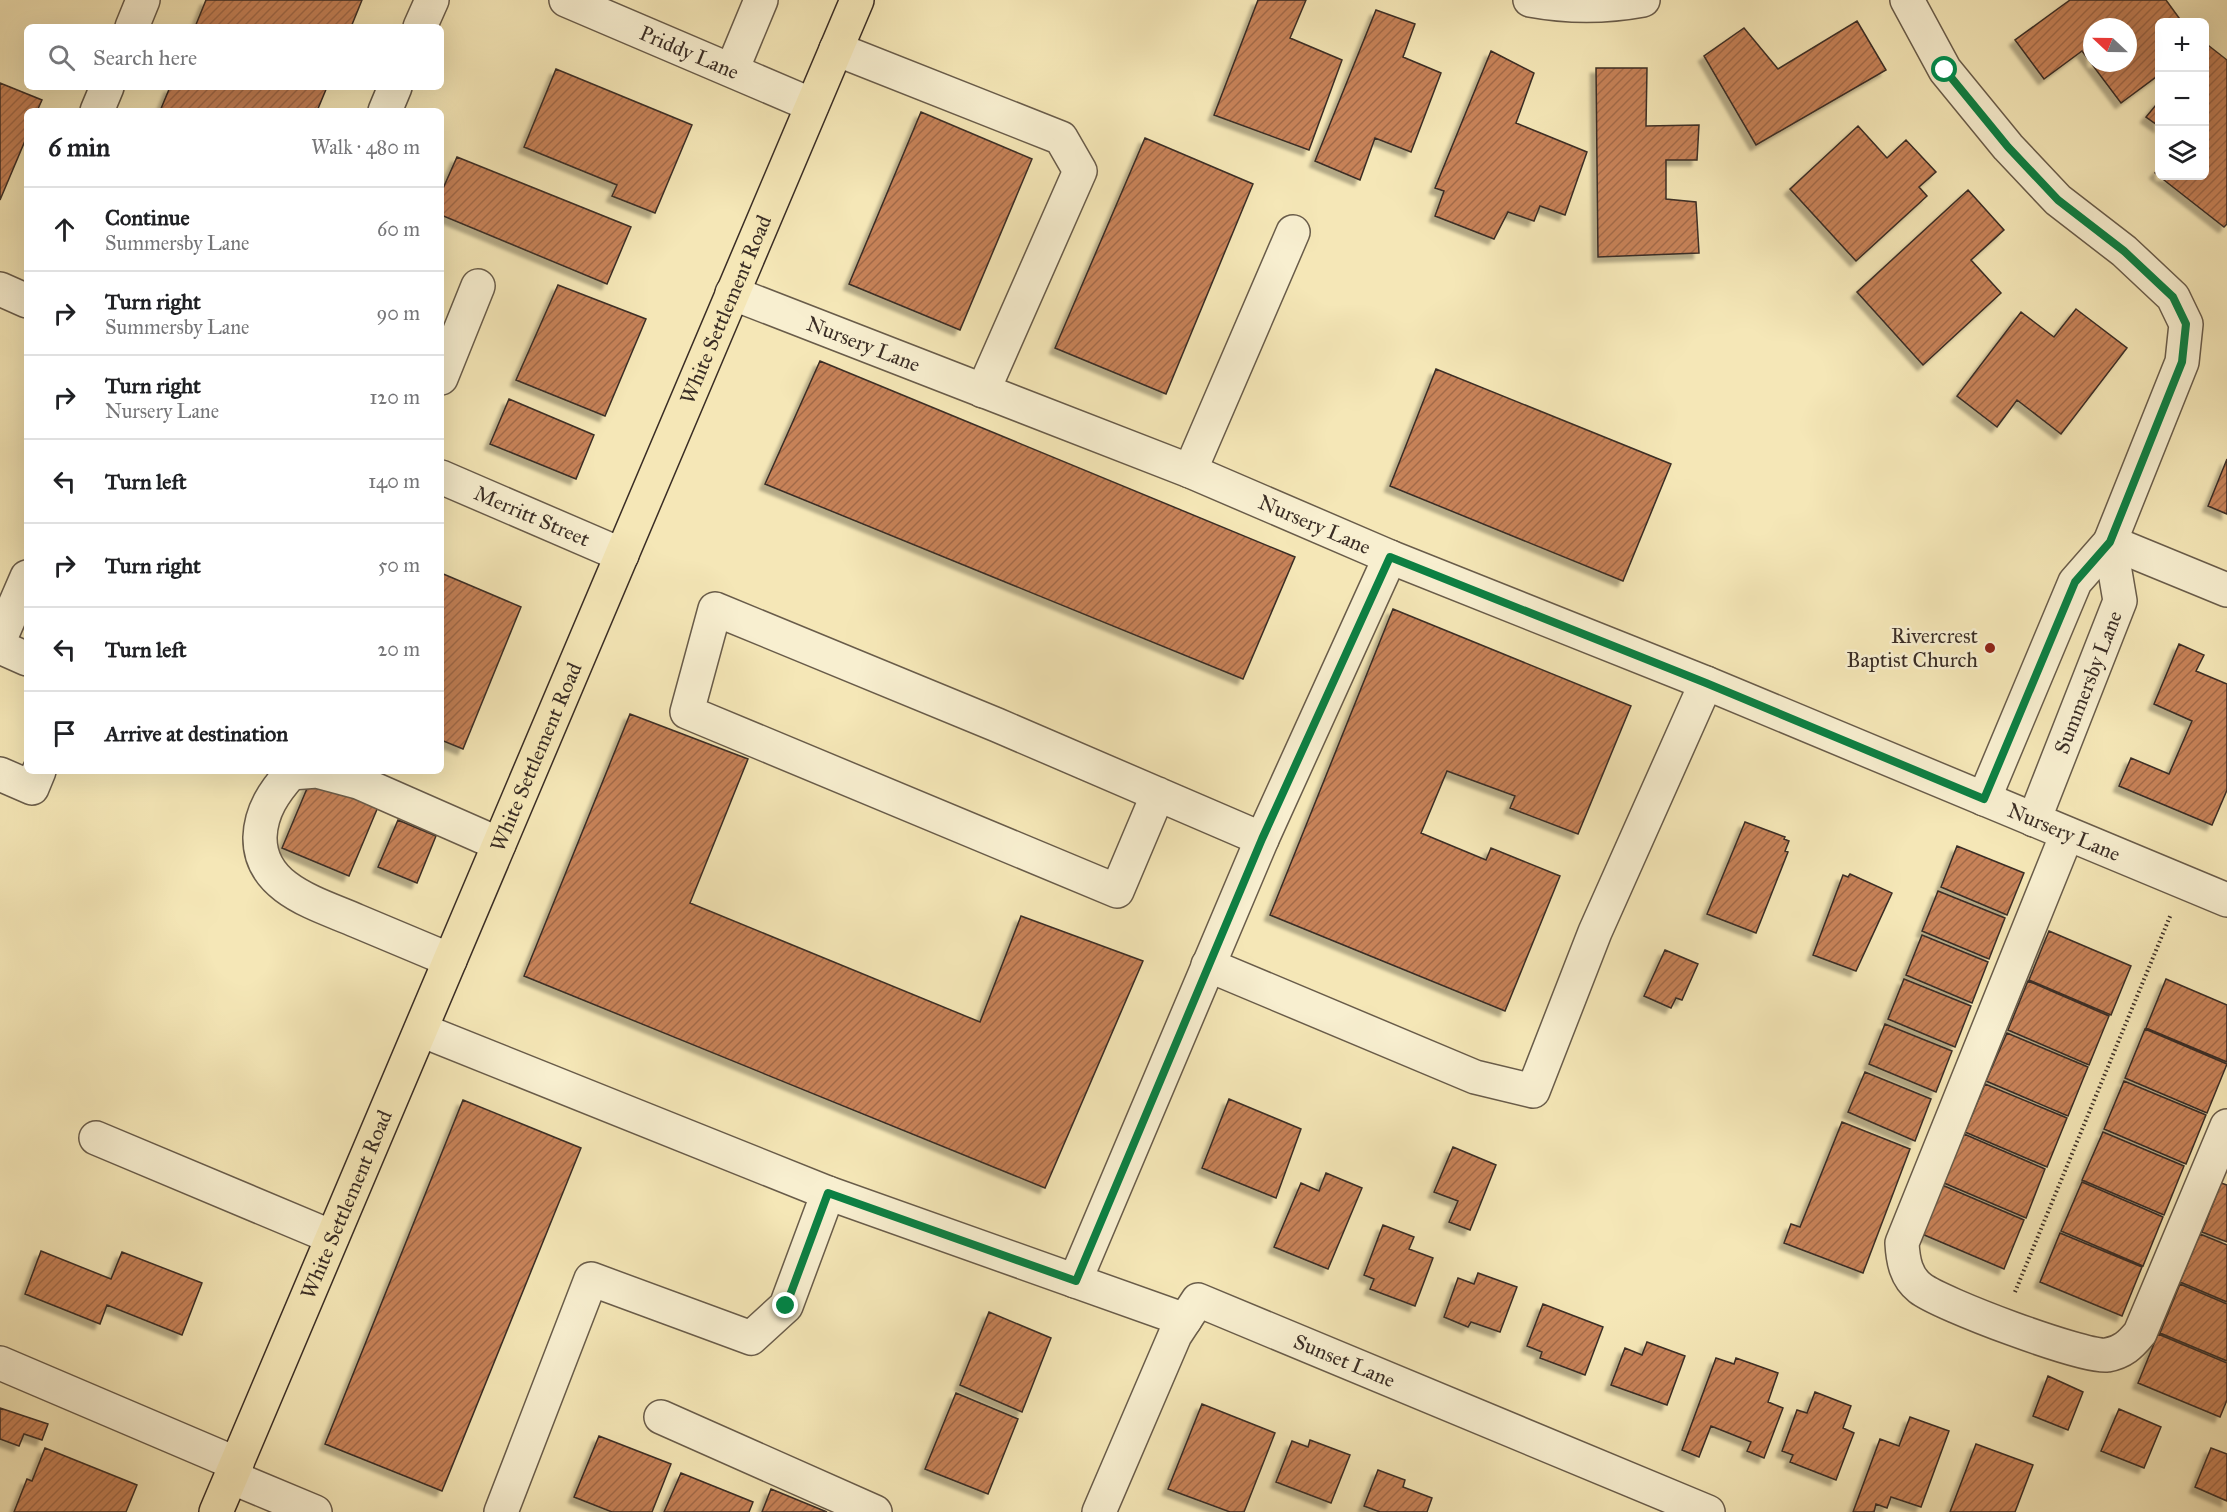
<!DOCTYPE html>
<meta charset="utf-8">
<style>
:root{--surface:#fff;--page:#f2f2f2;--text:#202124;--muted:#757577;--line:#e0e0e0}
body{margin:0;font-family:"IM FELL Great Primer",serif;background:var(--page);color:var(--text)}
.controls{position:absolute;right:18px;top:18px;display:grid;overflow:hidden;border-radius:9px;box-shadow:0 6px 24px #0002}
.controls button{width:54px;height:54px;display:grid;place-items:center;padding:0;border:0;border-bottom:2px solid var(--line);background:var(--surface);color:var(--text);font:30px sans-serif}
.compass{position:absolute;left:2083px;top:18px;width:54px;height:54px;border-radius:50%;background:var(--surface);box-shadow:0 6px 24px #0002;rotate:292deg}
.stop{position:absolute;width:18px;height:18px;margin:-14px;border:4px solid #0b8043;border-radius:50%;background:#fff}
.stop.end{background:#0b8043;border-color:#fff;box-shadow:0 2px 6px #0008}
.list{margin:0;padding:0;list-style:none}
h2{display:flex;justify-content:space-between;align-items:center;height:78px;margin:0;padding:0 24px;font-size:26px}
h2 small{font-size:20px;font-weight:400;color:var(--muted)}
.list li{display:grid;grid-template-columns:39px 1fr auto;gap:18px;align-items:center;box-sizing:border-box;height:84px;padding:0 24px;border-top:2px solid var(--line)}
.list b{display:block;font-size:22px;white-space:nowrap}
.list p{margin:0;font-size:20px;white-space:nowrap;color:var(--muted)}
.list em{font-size:20px;font-style:normal;color:var(--muted)}
.icon{flex:none;width:33px;height:33px;fill:none;stroke:currentColor;stroke-width:2;stroke-linecap:round;stroke-linejoin:round}
.map{position:relative;flex:none;width:2227px;height:1512px;overflow:hidden}
.search{position:absolute;background:var(--surface);box-shadow:0 6px 24px #0002;left:24px;top:24px;width:420px;height:66px;display:flex;align-items:center;gap:15px;box-sizing:border-box;padding:0 21px;border-radius:9px;color:var(--muted);font-size:22px}
.panel{position:absolute;background:var(--surface);box-shadow:0 6px 24px #0002;left:24px;top:108px;width:420px;height:666px;border-radius:9px}
.map>svg:first-child{display:block}
.building{fill:url(#building-hatch);stroke:#3a2d25;stroke-width:1.5;fill-rule:evenodd;filter:url(#shadow)}
.lines{fill:none;stroke-linecap:round;stroke-linejoin:round}
.minor-casing{stroke:#695c4a;stroke-width:36}
.major-casing{stroke:#3a2d25;stroke-width:36}
.path{stroke:#3a2d25;stroke-width:4;stroke-dasharray:1.5 3;stroke-linecap:butt}
.minor{stroke:#f8efd0;stroke-width:33}
.major{stroke:#f5e7b7;stroke-width:33}
.route{stroke:#0b8043;stroke-width:8}
.poi-dot{fill:#8f2418;stroke:#f8efd0;stroke-width:2}
.labels{text-anchor:middle;dominant-baseline:central;stroke-width:5;stroke-linejoin:round;paint-order:stroke}
.street-label{font-size:21px;fill:#3a2d25;stroke:#f8efd0}
.poi-label{font-size:21px;fill:#3a2d25;stroke:#f8efd0;text-anchor:end}
</style>
<div class="map">
<svg width="2227" height="1512" viewBox="0 0 2227 1512">
<defs>
<pattern id="building-hatch" width="6" height="6" patternUnits="userSpaceOnUse" patternTransform="scale(1.5)"><rect width="6" height="6" fill="#c78259"/><path d="M-1 1l2-2M0 6l6-6M5 7l2-2" fill="none" stroke="#a36b49"/></pattern>
<filter id="shadow"><feDropShadow dx="-5.5" dy="5.5" stdDeviation="1.5" flood-color="#0004"/></filter>
</defs>
<rect width="100%" height="100%" fill="#f5e7b7"/>
<filter id="stains"><feTurbulence type="fractalNoise" baseFrequency=".00333" numOctaves="4"/><feColorMatrix values="0 0 0 0 .2 0 0 0 0 .09 0 0 0 0 .02 0 0 0 .5 -.17"/></filter>
<radialGradient id="worn" r=".72"><stop offset=".6" stop-color="#630" stop-opacity="0"/><stop offset="1" stop-color="#630" stop-opacity=".3"/></radialGradient>
<path class="building" d="M206 0H362L351 27H195Z
M1258 0H1306L1290 38 1342 60 1309 150 1214 115Z
M2070 0H2166L2182 22H2160V74L2121 103 2082 51 2044 79 2015 40ZM2092 27H2128V63H2092Z
M1376 10 1415 24 1403 57 1441 73 1411 152 1375 138 1360 180 1315 161Z
M1857 21 1886 70 1756 145 1704 56 1744 28 1778 69Z
M2204 42 2227 60V224L2224 227 2155 173 2160 167V176H2204Z
M1491 51 1534 73 1516 123 1587 152 1565 215 1540 206 1534 221 1508 212 1494 239 1435 216 1444 191 1435 188Z
M1596 68H1647L1646 126 1699 125 1697 160H1666V199L1696 202 1699 253 1598 257Z
M556 69 692 125 655 213 612 196 617 185 524 147Z
M0 83 42 100 37 111H27V136L0 200Z
M170 87H327L317 111H160Z
M2160 100V127L2146 117Z
M921 112 1032 159 960 330 849 284Z
M1858 126 1887 158 1906 140 1936 172 1919 187 1927 196 1856 261 1790 189Z
M1145 138 1253 184 1166 394 1055 348Z
M457 157 631 227 607 284 441 215V193Z
M1968 190 2004 230 1971 260 2001 293 1923 365 1857 292Z
M558 285 646 319 605 416 516 380Z
M2076 309 2127 348 2061 434 2017 400 1997 427 1957 396 2021 312 2054 337Z
M820 361 1295 557 1243 679 765 484Z
M1436 369 1671 464 1623 581 1390 486Z
M509 399 594 435 576 479 490 444Z
M2227 459V514L2208 506Z
M441 573 521 607 463 749 441 740Z
M1393 609 1631 706 1578 834 1510 808 1515 796 1447 771 1421 833 1486 860 1491 848 1560 876 1505 1011 1270 915Z
M2179 644 2204 655 2196 671 2227 684V790L2212 825 2119 786 2131 758 2169 774 2192 721 2154 704Z
M630 714 748 759 690 903 980 1022 1021 916 1143 961 1045 1188 524 976Z
M311 779 378 807 349 876 282 848Z
M398 820 436 836 417 883 378 867Z
M1745 822 1785 837 1784 839 1789 841 1785 851 1788 852 1756 933 1707 914Z
M1957 846 2024 873 2007 915 1941 887Z
M1850 874 1892 893 1856 971 1813 955 1843 875 1848 877Z
M1938 891 2005 918 1989 959 1922 931Z
M2049 931 2131 966 2111 1015 2029 980Z
M1922 935 1988 962 1972 1003 1906 975Z
M1665 950 1698 964 1682 1000 1676 998 1671 1008 1644 996Z
M1904 979 1971 1006 1955 1047 1888 1019Z
M2166 979 2227 1005V1062L2146 1028Z
M2028 981 2109 1016 2089 1065 2008 1030Z
M1885 1024 1952 1051 1936 1092 1869 1064Z
M2145 1029 2227 1064 2207 1113 2125 1078Z
M2007 1033 2088 1067 2068 1116 1986 1081Z
M1865 1072 1931 1099 1915 1141 1848 1112Z
M2124 1081 2206 1115 2186 1164 2104 1129Z
M1985 1084 2067 1118 2047 1167 1965 1132Z
M1229 1099 1301 1129 1276 1198 1202 1168Z
M463 1100 581 1148 442 1491 325 1444Z
M1842 1122 1910 1149 1863 1273 1784 1243 1791 1224 1800 1227Z
M2103 1132 2184 1166 2164 1215 2082 1180Z
M1964 1134 2045 1169 2026 1218 1944 1183Z
M1453 1147 1496 1165 1470 1230 1449 1222 1458 1201 1434 1192Z
M1326 1173 1362 1188 1328 1269 1274 1247 1301 1183 1319 1191Z
M2082 1182 2163 1217 2143 1266 2061 1231Z
M2221 1183 2227 1185V1242L2202 1232Z
M1942 1185 2024 1220 2004 1269 1922 1234Z
M1383 1225 1414 1237 1409 1249 1433 1258 1415 1306 1370 1289 1374 1279 1364 1275Z
M2060 1233 2142 1267 2122 1316 2040 1282Z
M2200 1234 2227 1245V1302L2180 1282Z
M41 1251 111 1279 122 1252 202 1283 182 1335 107 1305 100 1324 25 1294Z
M1478 1273 1517 1287 1500 1332 1471 1322 1468 1327 1444 1317 1458 1278 1474 1284Z
M2180 1284 2227 1304V1361L2160 1333Z
M1543 1304 1603 1327 1585 1375 1540 1358 1542 1352 1527 1346Z
M989 1312 1051 1338 1022 1412 960 1385Z
M2158 1334 2227 1363V1400L2220 1417 2138 1383Z
M1647 1342 1685 1356 1667 1405 1611 1385 1625 1348 1642 1355Z
M1716 1358 1734 1364 1736 1358 1778 1373 1768 1402 1783 1408 1764 1458 1747 1451 1751 1442 1711 1426 1699 1457 1682 1450Z
M2048 1376 2083 1392 2068 1430 2033 1416Z
M1815 1392 1851 1406 1843 1428 1854 1433 1836 1480 1790 1462 1793 1455 1782 1451 1797 1410 1807 1413Z
M956 1393 1018 1419 988 1494 925 1469Z
M1202 1404 1275 1433 1244 1512H1230L1168 1489Z
M0 1408 48 1424 42 1440 24 1434 19 1446 0 1439Z
M2119 1409 2161 1427 2144 1468 2101 1451Z
M1910 1417 1949 1431 1921 1507 1891 1497 1887 1508 1876 1504 1874 1512H1853L1880 1439 1899 1446Z
M599 1436 671 1464 652 1512H612L574 1497Z
M1310 1440 1350 1455 1331 1503 1276 1482 1292 1441 1308 1447Z
M1976 1444 2033 1465 2015 1512H1950Z
M45 1448 137 1485 126 1512H14L27 1479 32 1481Z
M2211 1448 2227 1454V1501L2195 1487Z
M1378 1470 1405 1480 1403 1487 1432 1498 1427 1512H1380L1364 1506Z
M681 1473 753 1502 749 1512H664Z
M771 1489 827 1512H762Z"/>
<g class="lines">
<g class="minor-casing">
<g id="minor">
<path id="s1" d="M566 0 812 105"/>
<path d="M1530 0C1568 7 1605 7 1643 0"/>
<path d="M1907 0 1945 70 2008 147 2058 200 2124 251 2173 297 2186 324 2182 362 2110 542 2075 582 1984 799"/>
<path d="M132 27 143 0"/>
<path d="M420 27 432 0"/>
<path d="M836 49 1061 138 1080 171 983 391"/>
<path d="M732 70 761 0"/>
<path d="M97 111 107 87"/>
<path d="M385 111 395 87"/>
<path d="M0 289 27 301"/>
<path id="s2" d="M732 293 1190 471 1390 557 1706 683 2227 900"/>
<path d="M441 378 478 286"/>
<path d="M1190 471 1293 232"/>
<path id="s3" d="M441 477 622 555"/>
<path d="M2110 542 2227 590"/>
<path d="M0 639 27 577"/>
<path d="M0 647 27 659"/>
<path d="M0 774 32 788 39 771"/>
<path d="M1158 794 1117 891 687 712 715 609 997 725 1262 839 1390 557"/>
<path id="s4" d="M2034 820 2120 601 2110 542"/>
<path d="M2067 834 1902 1243C1903 1261 1906 1277 1920 1288 1940 1304 2084 1358 2107 1355 2123 1352 2130 1345 2140 1333L2227 1126"/>
<path d="M450 960C419 947 388 934 357 921 318 904 259 889 260 837 261 811 274 792 291 773L317 771 358 782 499 844"/>
<path d="M1208 965 1475 1077 1533 1091 1595 932 1706 683"/>
<path d="M421 1030 828 1193 1185 1320"/>
<path d="M96 1138 332 1237"/>
<path d="M1075 1281 1262 839"/>
<path d="M0 1363 237 1464"/>
<path d="M661 1417 875 1512"/>
<path d="M231 1477 315 1512"/>
<path d="M501 1512 591 1279 751 1338 786 1306 828 1193"/>
<path id="s5" d="M1099 1512 1175 1335 1198 1300 1708 1512"/>
</g>
</g>
<g class="major-casing">
<g id="major">
<path id="s6" d="M216 1512 857 0"/>
</g>
</g>
<path class="path" d="M2015 1292 2171 914"/>
<use href="#minor" class="minor"/>
<use href="#major" class="major"/>
</g>
<g class="lines">
<path class="route" d="M786 1306 828 1193 1076 1281 1262 839 1390 557 1706 683 1984 799 2075 582 2110 542 2182 362 2186 324 2173 297 2124 251 2058 200 2008 147 1945 70"/>
</g>
<circle class="poi-dot" cx="1990" cy="648" r="6"/>
<g class="labels">
<g class="street-label">
<text stroke="none"><textPath href="#s1" startOffset="134">Priddy Lane</textPath></text>
<text stroke="none"><textPath href="#s6" startOffset="1306">White Settlement Road</textPath></text>
<text stroke="none"><textPath href="#s2" startOffset="141">Nursery Lane</textPath></text>
<text stroke="none"><textPath href="#s3" startOffset="99">Merritt Street</textPath></text>
<text stroke="none"><textPath href="#s2" startOffset="627">Nursery Lane</textPath></text>
<text stroke="none"><textPath href="#s4" startOffset="148">Summersby Lane</textPath></text>
<text stroke="none"><textPath href="#s6" startOffset="820">White Settlement Road</textPath></text>
<text stroke="none"><textPath href="#s2" startOffset="1437">Nursery Lane</textPath></text>
<text stroke="none"><textPath href="#s6" startOffset="334">White Settlement Road</textPath></text>
<text stroke="none"><textPath href="#s5" startOffset="393">Sunset Lane</textPath></text>
</g>
<g class="poi-label">
<text x="1978" y="636">Rivercrest<tspan x="1978" dy="24">Baptist Church</tspan></text>
</g>
</g>
<rect width="100%" height="100%" filter="url(#stains)"/>
<rect width="100%" height="100%" fill="url(#worn)"/>
</svg>
<div class="controls">
<button>+</button>
<button>−</button>
<button><svg class="icon" aria-label="layers" viewBox="0 0 24 24"><path d="M12 4l9 5-9 5-9-5zM3 14l9 5 9-5"/></svg></button>
</div>
<svg class="compass" viewBox="-18 -18 36 36"><path d="M0-13l5 13h-10z" fill="#e53935"/><path d="M0 13l5-13h-10z" fill="#757577"/></svg>
<div class="stop" style="left:1945px;top:70px"></div>
<div class="stop end" style="left:786px;top:1306px"></div>
<div class="search"><svg class="icon" aria-label="search" viewBox="0 0 24 24"><circle cx="10" cy="10" r="6"/><path d="M15 15l6 6"/></svg>Search here</div>
<section class="panel">
<h2>6 min<small>Walk · 480 m</small></h2>
<ul class="list">
<li><svg class="icon" aria-label="ahead" viewBox="0 0 24 24"><path d="M12 20V5M6 11l6-6 6 6"/></svg><div><b>Continue</b><p>Summersby Lane</p></div><em>60 m</em></li>
<li><svg class="icon" aria-label="right" viewBox="0 0 24 24"><path d="M7 20v-9h11M14 6l5 5-5 5"/></svg><div><b>Turn right</b><p>Summersby Lane</p></div><em>90 m</em></li>
<li><svg class="icon" aria-label="right" viewBox="0 0 24 24"><path d="M7 20v-9h11M14 6l5 5-5 5"/></svg><div><b>Turn right</b><p>Nursery Lane</p></div><em>120 m</em></li>
<li><svg class="icon" aria-label="left" viewBox="0 0 24 24"><path d="M17 20v-9H6M10 6l-5 5 5 5"/></svg><div><b>Turn left</b></div><em>140 m</em></li>
<li><svg class="icon" aria-label="right" viewBox="0 0 24 24"><path d="M7 20v-9h11M14 6l5 5-5 5"/></svg><div><b>Turn right</b></div><em>50 m</em></li>
<li><svg class="icon" aria-label="left" viewBox="0 0 24 24"><path d="M17 20v-9H6M10 6l-5 5 5 5"/></svg><div><b>Turn left</b></div><em>20 m</em></li>
<li><svg class="icon" aria-label="arrive" viewBox="0 0 24 24"><path d="M6 21V4h12l-3 4 3 4H6"/></svg><div><b>Arrive at destination</b></div></li>
</ul>
</section>
</div>
